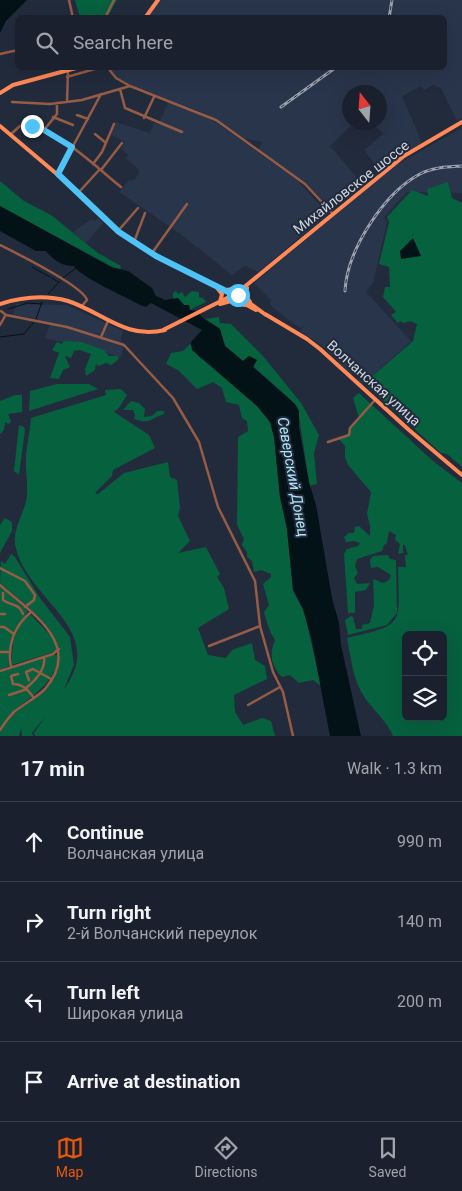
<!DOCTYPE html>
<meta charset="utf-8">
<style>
:root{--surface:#1a202d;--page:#232835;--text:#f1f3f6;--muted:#9fa3aa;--line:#383e49;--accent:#ea580c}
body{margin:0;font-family:Roboto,sans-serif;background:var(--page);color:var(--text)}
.controls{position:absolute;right:15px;bottom:15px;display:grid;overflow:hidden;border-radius:8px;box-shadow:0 5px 20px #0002}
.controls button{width:45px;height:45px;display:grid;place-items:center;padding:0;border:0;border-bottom:1px solid var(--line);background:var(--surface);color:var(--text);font:25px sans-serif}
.compass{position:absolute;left:342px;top:85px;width:45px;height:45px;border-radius:50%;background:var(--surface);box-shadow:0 5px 20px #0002;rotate:343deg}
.stop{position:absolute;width:15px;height:15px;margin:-11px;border:4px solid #4fc3f7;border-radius:50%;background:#fff}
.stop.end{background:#4fc3f7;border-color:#fff;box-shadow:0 1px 5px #0008}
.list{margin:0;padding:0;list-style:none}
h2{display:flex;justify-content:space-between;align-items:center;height:65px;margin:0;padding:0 20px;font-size:21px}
h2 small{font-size:16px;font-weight:400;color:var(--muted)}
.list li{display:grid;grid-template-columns:32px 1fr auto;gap:15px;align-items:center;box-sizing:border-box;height:80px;padding:0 20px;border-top:1px solid var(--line)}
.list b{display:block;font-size:19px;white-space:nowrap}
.list p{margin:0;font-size:16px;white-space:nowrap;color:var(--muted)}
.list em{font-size:16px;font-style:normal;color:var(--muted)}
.icon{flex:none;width:28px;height:28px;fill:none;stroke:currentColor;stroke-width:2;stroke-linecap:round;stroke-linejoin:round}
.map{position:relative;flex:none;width:462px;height:736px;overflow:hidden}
.search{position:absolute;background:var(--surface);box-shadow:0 5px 20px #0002;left:15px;right:15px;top:15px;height:55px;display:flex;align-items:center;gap:12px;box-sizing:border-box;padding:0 18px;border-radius:8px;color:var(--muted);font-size:19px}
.sheet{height:385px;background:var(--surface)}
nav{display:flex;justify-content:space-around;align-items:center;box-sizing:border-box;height:70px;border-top:1px solid var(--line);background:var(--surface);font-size:14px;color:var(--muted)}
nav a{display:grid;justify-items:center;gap:2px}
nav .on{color:var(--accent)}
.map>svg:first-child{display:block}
.built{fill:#29354b}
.green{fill:#06613f;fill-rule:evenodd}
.water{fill:#031217}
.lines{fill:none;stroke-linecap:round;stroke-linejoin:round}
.stream{stroke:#031217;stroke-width:1}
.minor{stroke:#965c45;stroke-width:2.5}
.major{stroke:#ff8957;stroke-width:4}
.rail-casing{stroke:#9ba2ae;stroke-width:3}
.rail{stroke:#222b3c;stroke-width:1;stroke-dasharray:4;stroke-linecap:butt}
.route{stroke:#4fc3f7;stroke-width:6}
.labels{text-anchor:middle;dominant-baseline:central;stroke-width:4;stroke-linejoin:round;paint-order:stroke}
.street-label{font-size:14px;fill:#cfd5e0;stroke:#222b3c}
.water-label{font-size:15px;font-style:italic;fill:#ace5f6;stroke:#222b3c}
</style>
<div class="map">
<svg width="462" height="736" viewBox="0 0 462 736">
<rect width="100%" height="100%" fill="#222b3c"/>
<path class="built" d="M161 0H462V118L457 121 441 88 433 85 424 90 421 86 402 96 422 143 400 156 380 171 364 150 383 134 373 123 380 122V92H350V122L354 123 330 146 363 185 332 210 307 184 258 150 263 142 245 139 204 113 131 85 117 77 109 68H444V18L148 17Z
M168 102 200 114 218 124 297 180 328 214 258 272 245 266 232 275 179 233 119 192 128 181 134 180 138 175 139 170 126 158 128 155 121 148 125 142 111 135 116 122 150 133 154 123 159 124Z
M462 128V193L407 192 384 217 387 222 373 283 366 292 411 341 362 385 358 381V376L354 373 351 374 321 345 300 331 304 326 301 328 295 325 270 305 271 300 254 283 394 166Z
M98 218 103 223 86 243 73 232 92 219 94 221Z
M16 304 66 305 123 331 120 344 124 345 121 358 76 342 65 343 45 338 50 324 39 322 38 319 13 315Z"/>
<path class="green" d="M75 0H117L107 18 80 17Z
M0 181 24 201 51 215 98 253 121 266 120 271 0 206Z
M448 182 452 198 462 203V467L447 454 441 453 367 386 369 379 413 341 417 324 410 321 404 323 400 321 398 323 391 315 396 312 383 297 385 287H390L389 267 379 264 389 222 387 217 412 190 428 196 427 189Z
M176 291 178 294 182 292 185 297 192 291 199 292V297L203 298 206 302 190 310 189 305H184L179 299 173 298V293Z
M219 317 220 323 231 324 263 356 301 403 319 435 314 453 317 484 310 486 309 483 298 409 291 400 253 366 257 360 249 356 243 361 225 346 219 328 205 319Z
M64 341 82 342 104 350 109 356H118L119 359 111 365 106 363 99 366 96 364 95 370 86 376 85 369 91 354 80 350 74 351 71 358 65 356 70 367 63 370 59 379 50 378 59 353 52 350 57 342 62 344Z
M190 344 200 358 213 366 257 406 270 422 274 437 280 497 287 529 293 590 305 614 321 686 313 680 299 683 290 675 282 677C271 666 269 654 275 640 269 631 267 622 264 612L269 605 263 584 271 577V574L261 570 254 572 252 561 247 557V552L242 545 244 539 237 525 238 437 248 431 247 421 242 418 239 405 226 402 222 388 213 382 197 389 178 370 166 364 171 353 183 351Z
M57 384H89L98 389 29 411 30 391Z
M121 389 127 395 119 408 114 412 149 435 155 448 113 470 112 476 95 493 98 494 124 473 168 462 170 477 177 480 180 507 178 516 190 541 178 553 206 547 220 574 217 577 224 588 229 609 198 628 208 655 226 658 232 650 252 643 255 660 265 666 267 679 234 695 235 712 243 725 262 718 271 721 275 736H35L34 733 45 717 32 733 33 736H22L21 728 19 736H0V732C4 726 9 719 14 714 24 705 36 700 45 690 84 643 33 612 0 583L1 561 5 564 11 554 15 557 40 598 70 637 74 665 64 689C108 630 30 602 16 549 11 534 22 516 26 502 29 487 25 471 26 456 27 443 30 431 31 418L106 395 105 390Z
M359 393 433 461 462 483V736H393C386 720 375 712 365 698 353 681 351 658 347 638 406 624 399 626 398 567H406L405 555H408L405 545H403V553L398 554 400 544 395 540 396 535 389 531 387 543 384 545 382 551 357 559 355 566 358 573 354 578 357 584 370 583 366 590 355 592V613H348L344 554 347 549 358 546 360 543 354 541 346 542 344 537 349 533H354L355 527 359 526 370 536V526L367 514 371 492 348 465 345 457V446L339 439 349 435 350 428 359 418 353 398ZM406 635H443V717H406Z
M15 395H22V412L8 414 11 421 9 424 5 422 4 430 0 434V401Z
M131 401 139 403 145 409 144 417 152 416 157 411H164V414C147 420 151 424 134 419L135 415 133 410H123Z
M19 425 24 427 25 430 19 475 14 471Z
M5 518 12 522V531L0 553V525Z
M388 555 390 559 396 560 397 613 387 625 348 635 345 620 351 616 353 617 356 629H362V625L370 623 374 605 373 579 383 583 389 580 391 575 378 567 371 568 370 560 373 556Z
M0 586 28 611C14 633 9 639 9 666L0 670Z
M30 614 54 639 57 651 12 665C12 645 12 631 30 614Z
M53 655H58C56 685 31 695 12 713 8 717 4 724 0 729V671Z"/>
<path class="water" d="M0 0H27L6 21 0 33Z
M0 206 111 267 128 271 152 288 156 296 165 300 178 298 184 305H189L190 310 197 311 203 318 220 329 225 346 243 361 249 356 257 360 253 367 295 404 299 411V428L309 482 316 505 332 598 339 623 341 645 361 736H330L312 642 303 609 293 590 287 529 280 497 274 437 270 422 257 406 192 350 191 342 202 330 151 303 146 307 140 305C126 297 80 277 74 266 63 267 52 259 46 251H36L0 231Z
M413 238 421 256 401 259 400 251Z"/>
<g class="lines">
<path class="stream" d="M32 267 50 277
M52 278 58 282
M63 278 76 268
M48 294 60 281
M8 309 28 303 42 304
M36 319 42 302
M0 337 24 334 34 322"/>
<path class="minor" d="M69 0 73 18
M105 18 114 0
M0 54 18 50
M108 68 116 78 130 86 216 120 305 184 333 214
M67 77 98 68
M120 89 125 108 182 132
M12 102 50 104 82 100 130 86
M67 102 68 71
M77 115 88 119
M53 117 73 125
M144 118 154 97
M44 130 57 114V103
M95 134 106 143
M10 135 20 126C60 129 91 163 121 187
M93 164 102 152 114 124
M101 170 122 143
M58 174 101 94
M79 192 100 169
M118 231 138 208
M134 242 145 213
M0 245C16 253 83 286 87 300L81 307
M152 253 187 204
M1 311 6 315 67 327 124 345 173 398 199 442 218 507 255 581 260 626 273 672 283 692 293 736
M0 325 5 316
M101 337 108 321
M328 442 349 435 350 428 375 400
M0 568 25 581 35 595 34 600 25 607
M0 585C30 612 84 644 45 689 36 698 24 704 14 712 9 717 4 724 0 730
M3 593V600C11 606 19 603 23 614
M0 614H5
M0 627H4L14 634
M209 646 260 626
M0 652H10
M11 667C7 646 14 626 31 612
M0 671 53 654 59 649
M18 674 11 676 13 684C23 684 28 690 34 698
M29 680 26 672 33 669 51 679
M26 688C35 681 46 669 44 657
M9 695 27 689
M248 705 280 687"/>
<path class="major" d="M145 18 158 0
M0 93 13 85 76 68
M0 126 78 192 119 232 157 256 251 304 266 315
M247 288 245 295 250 302
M218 289 222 294 220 302
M226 290 241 288
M243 303 256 310
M0 304C22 297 46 295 68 301 102 312 126 340 165 330
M220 304 231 301 245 305
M265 314 307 339 320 349 409 430 462 475
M163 330 237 293 404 156 462 122"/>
<g class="rail-casing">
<path id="rail" d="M389 18 392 0
M281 107 335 68
M345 291C347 250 384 193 420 174 433 167 448 167 462 166"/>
</g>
<use href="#rail" class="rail"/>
</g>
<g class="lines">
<path class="route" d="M32 126 44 130 72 147 58 174 119 232 156 256 236 296 238 295"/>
</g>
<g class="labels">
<g class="street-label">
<text transform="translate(351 187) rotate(-38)">Михайловское шоссе</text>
<text transform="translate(374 383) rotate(42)">Волчанская улица</text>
</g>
<g class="water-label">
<text transform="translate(293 477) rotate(80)">Северский Донец</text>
</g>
</g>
</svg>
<div class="controls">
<button><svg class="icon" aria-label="locate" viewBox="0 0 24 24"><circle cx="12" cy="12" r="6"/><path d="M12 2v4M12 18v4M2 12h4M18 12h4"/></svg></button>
<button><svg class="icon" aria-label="layers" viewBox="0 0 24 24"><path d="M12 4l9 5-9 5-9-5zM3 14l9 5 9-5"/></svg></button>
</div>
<svg class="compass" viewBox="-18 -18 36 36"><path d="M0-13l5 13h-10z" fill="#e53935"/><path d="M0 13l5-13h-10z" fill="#9fa3aa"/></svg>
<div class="stop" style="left:238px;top:295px"></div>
<div class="stop end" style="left:32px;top:126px"></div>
<div class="search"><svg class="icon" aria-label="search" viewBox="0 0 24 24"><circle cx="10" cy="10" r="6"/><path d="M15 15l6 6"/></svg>Search here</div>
</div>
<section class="sheet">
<h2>17 min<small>Walk · 1.3 km</small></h2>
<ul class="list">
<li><svg class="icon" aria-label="ahead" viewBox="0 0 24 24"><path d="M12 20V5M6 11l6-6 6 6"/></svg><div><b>Continue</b><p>Волчанская улица</p></div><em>990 m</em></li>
<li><svg class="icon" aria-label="right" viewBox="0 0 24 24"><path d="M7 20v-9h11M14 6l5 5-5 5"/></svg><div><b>Turn right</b><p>2-й Волчанский переулок</p></div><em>140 m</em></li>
<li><svg class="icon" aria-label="left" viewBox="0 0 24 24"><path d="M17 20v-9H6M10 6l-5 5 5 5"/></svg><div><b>Turn left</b><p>Широкая улица</p></div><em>200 m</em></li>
<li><svg class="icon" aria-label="arrive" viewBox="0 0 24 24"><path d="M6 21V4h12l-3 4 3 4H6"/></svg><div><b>Arrive at destination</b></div></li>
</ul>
</section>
<nav>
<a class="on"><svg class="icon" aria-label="map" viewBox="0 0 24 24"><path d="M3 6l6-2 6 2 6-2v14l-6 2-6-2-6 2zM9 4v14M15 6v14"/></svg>Map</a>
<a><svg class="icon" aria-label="directions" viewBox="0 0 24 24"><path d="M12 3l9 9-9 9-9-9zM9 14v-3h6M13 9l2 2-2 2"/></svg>Directions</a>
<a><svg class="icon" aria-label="saved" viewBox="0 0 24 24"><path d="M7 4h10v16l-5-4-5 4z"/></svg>Saved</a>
</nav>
